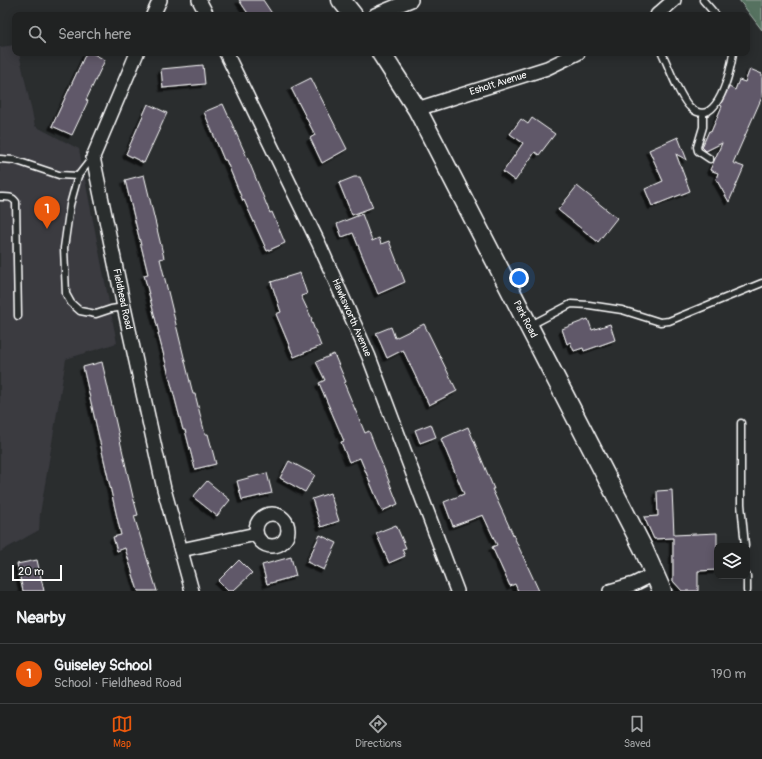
<!DOCTYPE html>
<meta charset="utf-8">
<style>
:root{--surface:#202222;--page:#282a2a;--text:#f1f3f6;--muted:#a2a4a5;--line:#3d3f40;--accent:#ea580c}
body{margin:0;font-family:Pangolin,sans-serif;background:var(--page);color:var(--text)}
.controls{position:absolute;right:12px;bottom:12px;display:grid;overflow:hidden;border-radius:8px;box-shadow:0 2px 10px #0003}
.controls button{width:36px;height:36px;display:grid;place-items:center;padding:0;border:0;border-bottom:1px solid var(--line);background:var(--surface);color:var(--text);font:20px sans-serif}
.scale{position:absolute;left:12px;bottom:10px;width:50px;box-sizing:border-box;padding-left:4px;border:2px solid #fff;border-top:0;font-size:11px;line-height:14px;white-space:nowrap;color:#fff;-webkit-text-stroke:3px #2a2d2e;paint-order:stroke}
.you{position:absolute;left:519px;top:278px;width:14px;height:14px;margin:-10px;border:3px solid #fff;border-radius:50%;background:#1a73e8;box-shadow:0 0 0 6px #1a73e833}
.badge{display:grid;place-items:center;width:26px;height:26px;border-radius:50%;background:var(--accent);color:#fff;font-size:13px;font-weight:700}
.pin{position:absolute;translate:-50% -33px;filter:drop-shadow(0 1px 2px #0008)}
.pin::after{content:'';position:absolute;top:21px;width:14px;height:12px;background:inherit;clip-path:polygon(0 0,100% 0,50% 100%)}
.list{margin:0;padding:0;list-style:none}
h2{display:flex;justify-content:space-between;align-items:center;height:52px;margin:0;padding:0 16px;font-size:17px}
h2 small{font-size:13px;font-weight:400;color:var(--muted)}
.list li{display:grid;grid-template-columns:26px 1fr auto;gap:12px;align-items:center;box-sizing:border-box;height:60px;padding:0 16px;border-top:1px solid var(--line)}
.list b{display:block;font-size:15px;white-space:nowrap}
.list p{margin:0;font-size:13px;white-space:nowrap;color:var(--muted)}
.list em{font-size:13px;font-style:normal;color:var(--muted)}
.icon{flex:none;width:22px;height:22px;fill:none;stroke:currentColor;stroke-width:2;stroke-linecap:round;stroke-linejoin:round}
.map{position:relative;flex:none;width:762px;height:591px;overflow:hidden}
.search{position:absolute;background:var(--surface);box-shadow:0 2px 10px #0003;left:12px;right:12px;top:12px;height:44px;display:flex;align-items:center;gap:10px;box-sizing:border-box;padding:0 14px;border-radius:8px;color:var(--muted);font-size:15px}
.sheet{height:112px;background:var(--surface)}
nav{display:flex;justify-content:space-around;align-items:center;box-sizing:border-box;height:56px;border-top:1px solid var(--line);background:var(--surface);font-size:11px;color:var(--muted)}
nav a{display:grid;justify-items:center;gap:2px}
nav .on{color:var(--accent)}
.map>svg:first-child{display:block}
.built{fill:#3a3a40}
.green{fill:#567261;stroke:#aab8b0}
.building{fill:#605869;stroke:#fff;filter:url(#shadow)}
.lines{fill:none;stroke-linecap:round;stroke-linejoin:round}
.lane-casing{stroke:#fff;stroke-width:9}
.street-casing{stroke:#fff;stroke-width:16}
.secondary-casing{stroke:#fff;stroke-width:21}
.lane{stroke:#2a2d2e;stroke-width:6}
.street{stroke:#2a2d2e;stroke-width:13}
.secondary{stroke:#2a2d2e;stroke-width:18}
.labels{text-anchor:middle;dominant-baseline:central;stroke-width:4;stroke-linejoin:round;paint-order:stroke}
.street-label{font-size:10px;fill:#fff;stroke:#2a2d2e}
</style>
<div class="map">
<svg width="762" height="591" viewBox="0 0 762 591">
<defs>
<filter id="shadow"><feDropShadow dx="-3.5" dy="3.5" stdDeviation="0" flood-color="#0009"/></filter>
</defs>
<rect width="100%" height="100%" fill="#2a2d2e"/>
<filter id="ink" filterUnits="userSpaceOnUse"><feTurbulence type="fractalNoise" baseFrequency=".025" numOctaves="2"/><feDisplacementMap in="SourceGraphic" scale="8" xChannelSelector="R" yChannelSelector="G"/><feConvolveMatrix kernelMatrix="1 2 1 2 8 2 1 2 1" color-interpolation-filters="sRGB"/></filter>
<g filter="url(#ink)">
<path class="built" d="M15 45V53H19L35 126 79 149 117 343 66 359 40 514 39 530 0 552V47Z"/>
<path class="green" d="M739 0H762V30Z"/>
<path class="building" d="M239 0H263L273 15H249Z
M86 53H92L105 60 86 100 88 101 72 135 52 126Z
M203 65 205 84 163 88 161 69Z
M750 69 762 74V97L733 163 744 167 729 202 716 179 718 173 710 170 722 143 706 151 702 147 709 131 711 132 722 106 720 105 729 87 735 90 739 80 745 82Z
M311 78 347 149 322 163 310 138 315 135 291 88Z
M148 104 167 113 144 163 126 154Z
M223 104 250 164 270 213 272 212 285 243 267 251 244 200 243 201 226 160H224L204 112Z
M532 118 555 134 539 155 535 152 515 181 503 172 523 143 510 134 521 119 528 124Z
M678 137 687 160 676 154 690 191 652 206 645 189 663 181 649 150Z
M144 175 164 258 160 259 193 394H195L205 434H208L216 464 195 469 185 430H183L158 333H159L144 275 148 274 125 180Z
M354 177H360L373 207 352 215 339 183Z
M577 186 617 218 598 242 558 210Z
M362 214 372 241 379 238 381 244 389 241 405 282 378 294 353 233 342 237 337 224Z
M300 273 307 294 301 296 312 319 311 320 321 346 294 357 276 314 281 312 271 282Z
M588 319 592 330 610 324 615 340 584 351 583 348 574 351 570 342 567 344 562 329Z
M424 324 457 391 429 405 403 350 387 358 376 333 391 327 395 338Z
M334 354 346 382 344 383 365 433 369 431 398 504 382 511 360 458 349 462 341 442 344 441 319 383 325 380 316 362Z
M102 362 133 497 138 515 134 516 157 591H138L125 548 117 551 113 537 121 535 83 367Z
M431 424 436 437 420 443 415 430Z
M468 427 494 489H492L539 591H518L515 584 510 586 492 547 497 545 483 515 453 526 444 502 464 494 441 439Z
M289 461 315 475 305 492 280 478Z
M267 473 272 493 242 500 237 481Z
M207 481 230 500 217 516 193 497Z
M672 490 674 535 717 533V570L698 571V591H682L673 581V538L654 539 644 517 658 516 657 491Z
M330 493 339 521 321 527 312 499Z
M396 525 406 548 402 549 405 556 389 563 376 533Z
M320 535 337 543 324 570 307 562Z
M291 557 296 576 267 584 262 565Z
M37 560 44 591H23L17 564Z
M239 560 252 573 233 591H228L218 581Z"/>
<g class="lines">
<g class="lane-casing">
<path id="lane" d="M703 0 716 15
M662 53C669 67 680 99 691 108 717 130 731 70 733 53
M703 114V127L697 147 698 151 710 159
M92 158 78 176 70 205 64 248 66 294 71 303 80 311 96 314 111 309 124 307
M0 159 14 160 59 175 78 176
M0 197C6 197 12 196 16 202L18 316
M529 326 571 304 589 305 622 310 660 322 669 321 762 283
M741 423V504L745 546
M747 576V591"/>
</g>
<g class="street-casing">
<g id="street">
<path d="M199 0 207 15"/>
<path d="M153 15 160 0"/>
<path d="M375 15 411 0"/>
<path d="M657 15 674 0"/>
<path id="s1" d="M137 53 93 157 124 307 164 489 192 591"/>
<path id="s2" d="M226 53 319 244 369 357 457 591"/>
<path id="s3" d="M417 109 547 68 578 53"/>
<circle cx="272" cy="530" r="16"/>
<path d="M181 550 256 534"/>
<path d="M610 591 634 584 654 574"/>
</g>
</g>
<g class="secondary-casing">
<g id="secondary">
<path d="M341 0 353 15"/>
<path id="s4" d="M381 53 417 109 643 548 662 591"/>
</g>
</g>
<use href="#lane" class="lane"/>
<use href="#street" class="street"/>
<use href="#secondary" class="secondary"/>
</g>
</g>
<g class="labels">
<g class="street-label">
<text stroke="none"><textPath href="#s3" startOffset="85">Esholt Avenue</textPath></text>
<text stroke="none"><textPath href="#s1" startOffset="258">Fieldhead Road</textPath></text>
<text stroke="none"><textPath href="#s2" startOffset="293">Hawksworth Avenue</textPath></text>
<text stroke="none"><textPath href="#s4" startOffset="303">Park Road</textPath></text>
</g>
</g>
</svg>
<div class="controls">
<button><svg class="icon" aria-label="layers" viewBox="0 0 24 24"><path d="M12 4l9 5-9 5-9-5zM3 14l9 5 9-5"/></svg></button>
</div>
<div class="scale">20 m</div>
<div class="you"></div>
<div class="pin badge" style="left:47px;top:229px">1</div>
<div class="search"><svg class="icon" aria-label="search" viewBox="0 0 24 24"><circle cx="10" cy="10" r="6"/><path d="M15 15l6 6"/></svg>Search here</div>
</div>
<section class="sheet">
<h2>Nearby<small></small></h2>
<ul class="list">
<li><span class="badge">1</span><div><b>Guiseley School</b><p>School · Fieldhead Road</p></div><em>190 m</em></li>
</ul>
</section>
<nav>
<a class="on"><svg class="icon" aria-label="map" viewBox="0 0 24 24"><path d="M3 6l6-2 6 2 6-2v14l-6 2-6-2-6 2zM9 4v14M15 6v14"/></svg>Map</a>
<a><svg class="icon" aria-label="directions" viewBox="0 0 24 24"><path d="M12 3l9 9-9 9-9-9zM9 14v-3h6M13 9l2 2-2 2"/></svg>Directions</a>
<a><svg class="icon" aria-label="saved" viewBox="0 0 24 24"><path d="M7 4h10v16l-5-4-5 4z"/></svg>Saved</a>
</nav>
